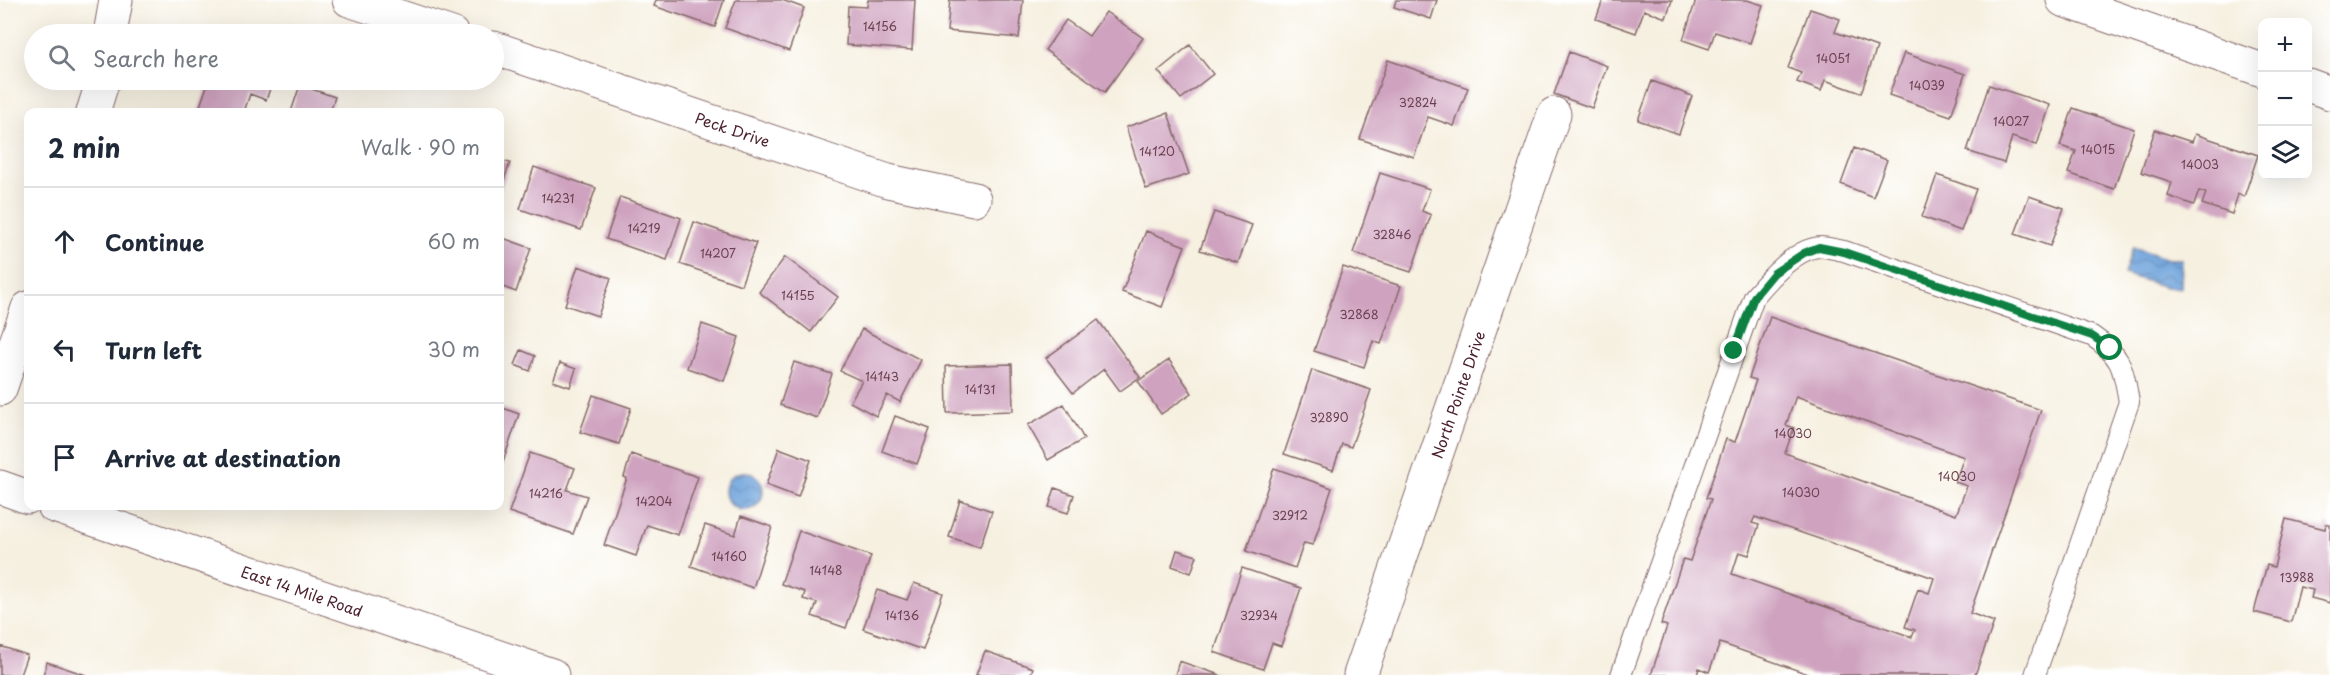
<!DOCTYPE html>
<meta charset="utf-8">
<style>
:root{--surface:#fff;--page:#f2f2f3;--text:#1f2937;--muted:#747a83;--line:#e0e1e3}
body{margin:0;font-family:"Playpen Sans",sans-serif;background:var(--page);color:var(--text)}
.controls{position:absolute;right:18px;top:18px;display:grid;overflow:hidden;border-radius:12px;box-shadow:0 6px 24px #0002}
.controls button{width:54px;height:54px;display:grid;place-items:center;padding:0;border:0;border-bottom:2px solid var(--line);background:var(--surface);color:var(--text);font:30px sans-serif}
.stop{position:absolute;width:18px;height:18px;margin:-14px;border:4px solid #0b8043;border-radius:50%;background:#fff}
.stop.end{background:#0b8043;border-color:#fff;box-shadow:0 2px 6px #0008}
.list{margin:0;padding:0;list-style:none}
h2{display:flex;justify-content:space-between;align-items:center;height:78px;margin:0;padding:0 24px;font-size:26px}
h2 small{font-size:20px;font-weight:400;color:var(--muted)}
.list li{display:grid;grid-template-columns:39px 1fr auto;gap:18px;align-items:center;box-sizing:border-box;height:108px;padding:0 24px;border-top:2px solid var(--line)}
.list b{display:block;font-size:22px;white-space:nowrap}
.list em{font-size:20px;font-style:normal;color:var(--muted)}
.icon{flex:none;width:33px;height:33px;fill:none;stroke:currentColor;stroke-width:2;stroke-linecap:round;stroke-linejoin:round}
.map{position:relative;flex:none;width:2330px;height:675px;overflow:hidden}
.search{position:absolute;background:var(--surface);box-shadow:0 6px 24px #0002;left:24px;top:24px;width:480px;height:66px;display:flex;align-items:center;gap:15px;box-sizing:border-box;padding:0 21px;border-radius:33px;color:var(--muted);font-size:22px}
.panel{position:absolute;background:var(--surface);box-shadow:0 6px 24px #0002;left:24px;top:108px;width:480px;height:402px;border-radius:12px}
.map>svg:first-child{display:block}
.water{fill:url(#water-waves);stroke:#5c6183;stroke-width:1.5}
.building{fill:#cfa3bf;fill-rule:evenodd}
.lines{fill:none;stroke-linecap:round;stroke-linejoin:round}
.service-casing{stroke:#86686a;stroke-width:22}
.minor-casing{stroke:#86686a;stroke-width:35}
.tertiary-casing{stroke:#86686a;stroke-width:35}
.secondary-casing{stroke:#86686a;stroke-width:35}
.service{stroke:#fff;stroke-width:20}
.minor{stroke:#fff;stroke-width:33}
.tertiary{stroke:#fff;stroke-width:33}
.secondary{stroke:#fff;stroke-width:33}
.route{stroke:#0b8043;stroke-width:8}
.labels{text-anchor:middle;dominant-baseline:central;stroke-width:4.5;stroke-linejoin:round;paint-order:stroke}
.number-label{font-size:12px;fill:#6b4050}
.street-label{font-size:15px;fill:#4a1f2b;stroke:#fff}
</style>
<div class="map">
<svg width="2330" height="675" viewBox="0 0 2330 675">
<defs>
<pattern id="water-waves" width="16" height="10" patternUnits="userSpaceOnUse" patternTransform="scale(1.5)"><rect width="16" height="10" fill="#6da3db"/><path d="M0 5q4-4 8 0t8 0" fill="none" stroke="#5c84b2"/></pattern>
</defs>
<rect width="100%" height="100%" fill="#fff"/>
<filter id="ink" filterUnits="userSpaceOnUse"><feTurbulence type="fractalNoise" baseFrequency=".0167" numOctaves="2"/><feDisplacementMap in="SourceGraphic" scale="12" xChannelSelector="R" yChannelSelector="G"/><feConvolveMatrix kernelMatrix="1 2 1 2 8 2 1 2 1" color-interpolation-filters="sRGB"/></filter>
<filter id="wash" filterUnits="userSpaceOnUse"><feTurbulence type="fractalNoise" baseFrequency=".008" numOctaves="4" result="noise"/><feDisplacementMap in="SourceGraphic" scale="24" xChannelSelector="R" yChannelSelector="G"/><feGaussianBlur stdDeviation="1.35" result="paint"/><feColorMatrix in="noise" values="0 0 0 0 0 0 0 0 0 0 0 0 0 0 0 0 0 1.4 0 .05"/><feComposite in="paint" operator="in"/></filter>
<g filter="url(#wash)">
<rect width="100%" height="100%" fill="#f6f0e0"/>
<path class="water" d="M2133 247 2168 259H2182L2181 288 2166 287 2124 274Z
M725 491a19 19 0 1 1 38 0a19 19 0 1 1-38 0Z"/>
<g id="blocks">
<path class="building" d="M656 0H724L715 27 654 6Z
M736 0H782L804 8 789 51 725 28Z
M868 0H915L912 50 846 45 848 6 867 7Z
M950 0H1023L1019 38 947 31Z
M1396 0H1437L1431 19 1394 7Z
M1603 0H1672L1666 18 1644 10 1636 33 1596 19Z
M1696 0H1747L1763 5 1750 43 1715 32 1709 49 1683 40Z
M1810 9 1840 19 1835 32 1877 47 1861 93 1825 80 1821 91 1797 82 1801 73 1788 68Z
M1106 12 1143 38 1105 92 1045 50 1066 20 1089 36Z
M1190 45 1213 74 1181 99 1158 71Z
M1569 52 1607 66 1592 108 1554 94Z
M1904 53 1965 74 1951 116 1889 95Z
M1388 60 1468 88 1454 126 1428 117 1414 157 1360 139Z
M209 80H273L266 100 250 94 244 112H198Z
M1652 81 1692 96 1679 134 1638 120Z
M300 85 335 97 330 112H291Z
M1989 85 2050 105 2037 145 2012 137 2004 163 1967 151Z
M2073 108 2134 129 2114 189 2068 173 2076 151 2060 146Z
M1168 113 1189 174 1146 189 1126 127Z
M2155 130 2192 142 2195 134 2258 155 2244 197 2238 194 2232 214 2202 204 2206 193 2199 191 2194 205 2168 196 2172 182 2141 172Z
M1854 148 1887 160 1873 197 1841 184Z
M500 160 510 163 500 191Z
M534 167 596 188 581 230 520 209Z
M1380 173 1430 189 1422 211 1431 215 1411 272 1353 253Z
M1937 175 1976 189 1961 231 1922 217Z
M2029 196 2064 208 2050 246 2015 234Z
M620 197 681 218 667 260 606 239Z
M1214 212 1252 225 1238 263 1200 250Z
M694 222 756 243 741 285 680 264Z
M1146 231 1185 246 1162 307 1122 292Z
M500 237 531 248 516 292 500 286Z
M785 257 838 297 811 332 759 292Z
M578 266 611 278 598 316 565 305Z
M1343 267 1401 286 1381 344 1373 341 1364 367 1314 351Z
M1770 317 2041 410 1970 613 1994 622 1975 675H1811L1720 643 1709 672 1699 668 1697 675H1651L1667 626 1661 624 1683 559 1690 561 1711 499 1706 498 1726 439 1735 442 1756 380 1749 378ZM1796 396 1964 457 1955 482 1967 486 1956 515 1785 453 1794 428 1786 425ZM1755 517 1934 578 1929 593 1918 589 1905 627 1915 630 1912 637 1732 574 1739 552 1749 555 1759 525 1752 523Z
M1098 320 1140 377 1120 391 1104 369 1073 393 1046 358Z
M702 324 739 337 724 381 687 368Z
M862 329 921 360 900 402 887 395 876 416 850 402 862 381 840 371Z
M521 350 535 356 530 371 515 365Z
M1169 360 1192 393 1161 414 1138 381Z
M794 362 832 374 817 418 780 405Z
M560 363 576 369 570 387 553 381Z
M1012 364 1013 411 947 413 946 366Z
M1312 370 1371 390 1351 447 1342 444 1333 470 1284 454Z
M593 395 631 408 619 444 580 432Z
M1064 404 1084 439 1048 460 1028 425Z
M500 407 519 414 500 471Z
M895 416 930 429 917 464 882 451Z
M779 448 811 460 798 497 766 485Z
M530 453 575 468 567 490 587 496 573 534 509 512Z
M631 454 698 477 678 535 647 525 636 556 604 545 627 478 624 477Z
M1274 468 1332 488 1313 545 1304 543 1295 568 1246 551Z
M1055 488 1074 495 1068 513 1049 507Z
M960 500 992 511 980 547 949 537Z
M741 516 772 527 753 588 691 566 705 525 735 535Z
M2286 519 2325 529 2326 524 2330 525V603L2311 598 2313 590 2300 587 2291 622 2254 612 2267 565 2274 567Z
M799 531 871 556 846 628 812 616 817 603 803 599 805 592 781 584Z
M1177 550 1197 556 1191 573 1172 566Z
M1242 568 1301 588 1281 646 1272 643 1263 669 1214 652Z
M914 583 943 593 923 650 863 629 877 590 907 600Z
M0 646 27 655 20 675H0Z
M985 651 1033 668 1030 675H976Z
M1179 661 1220 675H1175Z
M47 662 86 675H43Z"/>
</g>
</g>
<g filter="url(#ink)">
<use href="#blocks" fill-opacity="0" stroke="#86686a" stroke-width="1.5"/>
<g class="lines">
<g class="service-casing">
<path id="service" d="M1621 675 1754 297C1768 280 1797 247 1821 247 1828 247 1837 250 1844 251L2092 336C2122 356 2123 367 2129 402L2035 675"/>
</g>
<g class="minor-casing">
<g id="minor">
<path d="M349 0 452 34"/>
<path d="M2063 0 2262 70"/>
<path id="s1" d="M494 48 888 181 974 199"/>
<path d="M2308 85 2330 93"/>
<path id="s2" d="M1360 675 1554 114"/>
</g>
</g>
<g class="tertiary-casing">
<path id="tertiary" d="M110 34 116 0
M93 112 103 80
M0 389 28 308"/>
</g>
<g class="secondary-casing">
<g id="secondary">
<path d="M0 487 28 497"/>
<path id="s3" d="M54 506 552 675"/>
</g>
</g>
<use href="#service" class="service"/>
<use href="#minor" class="minor"/>
<use href="#tertiary" class="tertiary"/>
<use href="#secondary" class="secondary"/>
</g>
</g>
<g class="lines" filter="url(#ink)">
<path class="route" d="M1734 351 1754 297 1774 273 1804 253 1819 247 1844 252 2092 336 2110 348"/>
</g>
<g class="labels">
<g class="number-label">
<text x="880" y="26">14156</text>
<text x="1833" y="58">14051</text>
<text x="1927" y="85">14039</text>
<text x="1418" y="102">32824</text>
<text x="2011" y="121">14027</text>
<text x="2098" y="149">14015</text>
<text x="1157" y="151">14120</text>
<text x="2200" y="164">14003</text>
<text x="558" y="198">14231</text>
<text x="644" y="228">14219</text>
<text x="1392" y="234">32846</text>
<text x="718" y="253">14207</text>
<text x="798" y="295">14155</text>
<text x="1359" y="314">32868</text>
<text x="882" y="376">14143</text>
<text x="980" y="389">14131</text>
<text x="1329" y="417">32890</text>
<text x="1793" y="433">14030</text>
<text x="1957" y="476">14030</text>
<text x="1801" y="492">14030</text>
<text x="546" y="493">14216</text>
<text x="654" y="501">14204</text>
<text x="1290" y="515">32912</text>
<text x="729" y="556">14160</text>
<text x="826" y="570">14148</text>
<text x="2297" y="577">13988</text>
<text x="902" y="615">14136</text>
<text x="1259" y="615">32934</text>
</g>
<g class="street-label">
<text stroke="none"><textPath href="#s1" startOffset="252">Peck Drive</textPath></text>
<text stroke="none"><textPath href="#s2" startOffset="297">North Pointe Drive</textPath></text>
<text stroke="none"><textPath href="#s3" startOffset="262">East 14 Mile Road</textPath></text>
</g>
</g>
</svg>
<div class="controls">
<button>+</button>
<button>−</button>
<button><svg class="icon" aria-label="layers" viewBox="0 0 24 24"><path d="M12 4l9 5-9 5-9-5zM3 14l9 5 9-5"/></svg></button>
</div>
<div class="stop" style="left:2110px;top:348px"></div>
<div class="stop end" style="left:1734px;top:351px"></div>
<div class="search"><svg class="icon" aria-label="search" viewBox="0 0 24 24"><circle cx="10" cy="10" r="6"/><path d="M15 15l6 6"/></svg>Search here</div>
<section class="panel">
<h2>2 min<small>Walk · 90 m</small></h2>
<ul class="list">
<li><svg class="icon" aria-label="ahead" viewBox="0 0 24 24"><path d="M12 20V5M6 11l6-6 6 6"/></svg><div><b>Continue</b></div><em>60 m</em></li>
<li><svg class="icon" aria-label="left" viewBox="0 0 24 24"><path d="M17 20v-9H6M10 6l-5 5 5 5"/></svg><div><b>Turn left</b></div><em>30 m</em></li>
<li><svg class="icon" aria-label="arrive" viewBox="0 0 24 24"><path d="M6 21V4h12l-3 4 3 4H6"/></svg><div><b>Arrive at destination</b></div></li>
</ul>
</section>
</div>
